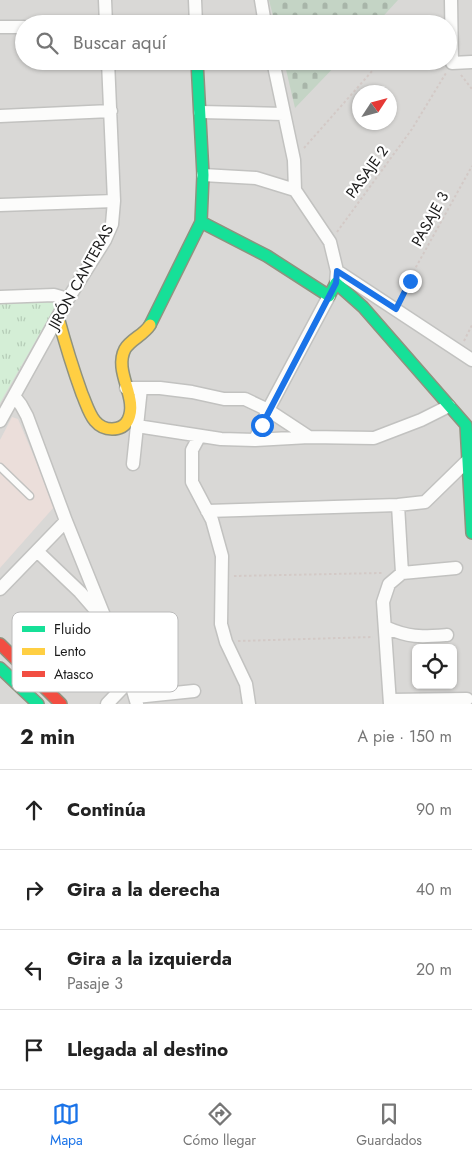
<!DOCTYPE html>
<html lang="es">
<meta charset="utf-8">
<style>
:root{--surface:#fff;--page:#f6f6f6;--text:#222;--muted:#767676;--line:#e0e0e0;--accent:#1a73e8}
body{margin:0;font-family:Jost,sans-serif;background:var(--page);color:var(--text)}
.controls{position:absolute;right:15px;bottom:15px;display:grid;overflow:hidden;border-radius:8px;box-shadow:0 1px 4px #0004}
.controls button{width:45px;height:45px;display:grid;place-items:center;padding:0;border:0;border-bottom:1px solid var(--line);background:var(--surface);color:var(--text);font:25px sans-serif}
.compass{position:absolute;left:352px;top:85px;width:45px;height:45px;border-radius:50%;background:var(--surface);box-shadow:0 1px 4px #0004;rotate:54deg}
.stop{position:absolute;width:15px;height:15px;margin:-11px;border:4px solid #1a73e8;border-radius:50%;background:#fff}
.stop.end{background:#1a73e8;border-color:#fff;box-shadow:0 1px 5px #0008}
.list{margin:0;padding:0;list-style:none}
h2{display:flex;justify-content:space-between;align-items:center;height:65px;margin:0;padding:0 20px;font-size:21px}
h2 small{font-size:16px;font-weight:400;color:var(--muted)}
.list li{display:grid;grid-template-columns:32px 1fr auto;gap:15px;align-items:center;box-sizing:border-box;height:80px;padding:0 20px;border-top:1px solid var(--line)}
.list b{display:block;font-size:19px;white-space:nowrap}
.list p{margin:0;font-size:16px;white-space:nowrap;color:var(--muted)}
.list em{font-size:16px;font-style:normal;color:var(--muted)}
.icon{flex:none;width:28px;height:28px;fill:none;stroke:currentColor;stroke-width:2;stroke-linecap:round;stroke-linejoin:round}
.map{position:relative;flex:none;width:472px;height:704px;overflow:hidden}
.search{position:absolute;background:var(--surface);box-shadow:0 1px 4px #0004;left:15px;right:15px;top:15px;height:55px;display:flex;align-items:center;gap:12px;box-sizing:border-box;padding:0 18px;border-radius:28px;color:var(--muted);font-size:19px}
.sheet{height:385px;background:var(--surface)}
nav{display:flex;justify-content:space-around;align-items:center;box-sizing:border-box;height:70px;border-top:1px solid var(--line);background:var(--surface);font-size:14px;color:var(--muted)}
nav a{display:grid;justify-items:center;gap:2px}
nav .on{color:var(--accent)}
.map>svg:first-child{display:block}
.residential{fill:#d9d8d6;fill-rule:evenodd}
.commercial{fill:#ebdeda}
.cemetery{fill:url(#cemetery-stones)}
.park{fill:url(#park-tufts)}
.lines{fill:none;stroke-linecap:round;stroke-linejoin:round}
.lane-casing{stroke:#c2c2c0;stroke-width:9}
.street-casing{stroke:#c2c2c0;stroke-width:15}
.fast-casing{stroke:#8f927e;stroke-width:14}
.slow-casing{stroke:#8f927e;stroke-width:14}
.jam-casing{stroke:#8f927e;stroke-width:14}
.path{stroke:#d3c9c6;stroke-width:2;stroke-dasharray:2.5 2.5;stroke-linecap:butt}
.lane{stroke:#fcfcfb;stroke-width:6}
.street{stroke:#fcfcfb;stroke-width:12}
.fast{stroke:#16e098;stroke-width:11}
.slow{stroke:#ffcf43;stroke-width:11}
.jam{stroke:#f24e42;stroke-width:11}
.route{stroke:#1a73e8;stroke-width:6}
.labels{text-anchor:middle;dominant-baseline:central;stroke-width:4.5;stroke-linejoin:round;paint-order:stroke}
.street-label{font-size:15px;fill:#1b1b1b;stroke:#fff}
.key{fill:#fff;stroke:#bbb;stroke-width:1}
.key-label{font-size:14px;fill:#1b1b1b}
</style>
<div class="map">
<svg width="472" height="704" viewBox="0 0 472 704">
<defs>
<pattern id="cemetery-stones" width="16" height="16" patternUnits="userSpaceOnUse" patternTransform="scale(1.25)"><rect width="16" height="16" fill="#c4d4c5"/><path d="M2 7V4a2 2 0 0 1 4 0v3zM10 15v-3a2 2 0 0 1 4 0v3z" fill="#a8b5a9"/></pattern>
<pattern id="park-tufts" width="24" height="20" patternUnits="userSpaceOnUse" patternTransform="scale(1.25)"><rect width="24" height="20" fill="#d4eed6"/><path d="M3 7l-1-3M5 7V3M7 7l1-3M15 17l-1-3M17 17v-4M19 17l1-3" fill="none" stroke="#b5ccb7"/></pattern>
</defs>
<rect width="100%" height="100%" fill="#eae9e4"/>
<path class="residential" d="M0 0H472V704H0ZM24 24H448V61H24ZM360 92H390V122H360ZM416 648H453V685H416Z"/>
<path class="commercial" d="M12 417 18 419 55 506 0 568V440Z"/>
<path class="cemetery" d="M269 0H398L376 24H275Z
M284 61H340L295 108Z"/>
<path class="park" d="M52 299 55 307 0 403V301Z"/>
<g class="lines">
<g class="lane-casing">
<path id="lane" d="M0 467 30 496"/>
</g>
<g class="street-casing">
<path id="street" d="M105 0 106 24
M195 0 196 24
M261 0 265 24
M451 0 452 63 472 62
M0 27H24
M273 61 294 160 295 190 330 242 337 271 336 283
M200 112 284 114
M0 116 111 111
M203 175 256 178 295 190
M0 205 114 201
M337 271 472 360
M0 297 54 295 61 297 66 302
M126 388H160L192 392 224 399H245L268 410 309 437
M14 396 21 405 27 416 66 521 130 680 137 704
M0 421 66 302 105 240 112 224 114 201 108 61
M137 426 221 439 255 440 309 437 374 438 421 420 449 406
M199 437 192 450V482L212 520 222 556 221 624 226 642 246 684 249 704
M255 440 268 410 329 296
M133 464 141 388
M398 505 402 573
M207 511 398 505 425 502 468 460
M37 551 80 592 100 615
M0 589 66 521
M385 627C410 638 420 637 447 635
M136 697 194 691
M390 700 467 699
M107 704 130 680
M390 704 383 602 389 584 402 573 456 568"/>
</g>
<g class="fast-casing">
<path id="fast" d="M201 222 267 256 329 296 336 283 363 307 466 425 472 533
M150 325 201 222 203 175 197 61
M0 668 38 704"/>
</g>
<g class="slow-casing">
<path id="slow" d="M58 317C65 343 73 369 82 394 86 403 89 414 95 421 100 427 105 429 112 429 119 429 125 426 128 420 139 398 113 372 125 349 131 339 144 335 150 325"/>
</g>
<g class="jam-casing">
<path id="jam" d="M0 644 61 704"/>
</g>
<path class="path" d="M461 75 472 89
M304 148 381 61
M337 232 412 129 446 73
M401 299 416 267 472 166
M464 341 472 325
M234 576 382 573
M238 641 373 637"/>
<use href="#lane" class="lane"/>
<use href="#street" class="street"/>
<use href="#fast" class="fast"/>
<use href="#slow" class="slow"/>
<use href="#jam" class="jam"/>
</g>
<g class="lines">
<path class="route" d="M262 425 336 283 337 271 396 309 410 281"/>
</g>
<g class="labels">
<g class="street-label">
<text transform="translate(367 172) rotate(-54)">PASAJE 2</text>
<text transform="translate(430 219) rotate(-61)">PASAJE 3</text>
<text transform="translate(81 277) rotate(-61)">JIRÓN CANTERAS</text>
</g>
</g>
<rect x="12" y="612" width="166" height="80" rx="8" class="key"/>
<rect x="22" y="626" width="23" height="6" fill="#16e098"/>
<rect x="22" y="648" width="23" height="7" fill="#ffcf43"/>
<rect x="22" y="671" width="23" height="6" fill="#f24e42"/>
<g class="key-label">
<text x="54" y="634">Fluido</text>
<text x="54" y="656">Lento</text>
<text x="54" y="679">Atasco</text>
</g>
</svg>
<div class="controls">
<button><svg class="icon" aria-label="locate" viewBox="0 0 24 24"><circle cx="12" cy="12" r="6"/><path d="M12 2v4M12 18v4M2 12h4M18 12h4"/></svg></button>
</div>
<svg class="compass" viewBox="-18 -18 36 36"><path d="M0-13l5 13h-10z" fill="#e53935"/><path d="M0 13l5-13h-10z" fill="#767676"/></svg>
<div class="stop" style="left:262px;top:425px"></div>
<div class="stop end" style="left:410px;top:281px"></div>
<div class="search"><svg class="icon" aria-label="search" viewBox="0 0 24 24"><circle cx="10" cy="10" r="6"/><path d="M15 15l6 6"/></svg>Buscar aquí</div>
</div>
<section class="sheet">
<h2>2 min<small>A pie · 150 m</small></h2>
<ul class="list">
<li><svg class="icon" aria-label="ahead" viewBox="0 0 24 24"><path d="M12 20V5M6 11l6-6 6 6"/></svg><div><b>Continúa</b></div><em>90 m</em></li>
<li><svg class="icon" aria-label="right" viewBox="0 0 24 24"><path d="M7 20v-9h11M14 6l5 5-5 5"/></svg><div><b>Gira a la derecha</b></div><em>40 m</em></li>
<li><svg class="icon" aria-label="left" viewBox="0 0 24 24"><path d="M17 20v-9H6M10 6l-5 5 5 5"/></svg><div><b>Gira a la izquierda</b><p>Pasaje 3</p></div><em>20 m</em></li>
<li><svg class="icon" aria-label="arrive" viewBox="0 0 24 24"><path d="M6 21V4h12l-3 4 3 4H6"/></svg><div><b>Llegada al destino</b></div></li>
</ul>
</section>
<nav>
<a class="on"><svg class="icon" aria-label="map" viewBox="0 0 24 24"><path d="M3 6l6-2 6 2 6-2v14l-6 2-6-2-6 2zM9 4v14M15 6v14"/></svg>Mapa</a>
<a><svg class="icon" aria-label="directions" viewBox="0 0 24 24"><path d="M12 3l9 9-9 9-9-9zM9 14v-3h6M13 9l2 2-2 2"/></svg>Cómo llegar</a>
<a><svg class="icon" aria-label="saved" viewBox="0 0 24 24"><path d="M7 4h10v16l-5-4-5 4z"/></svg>Guardados</a>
</nav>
